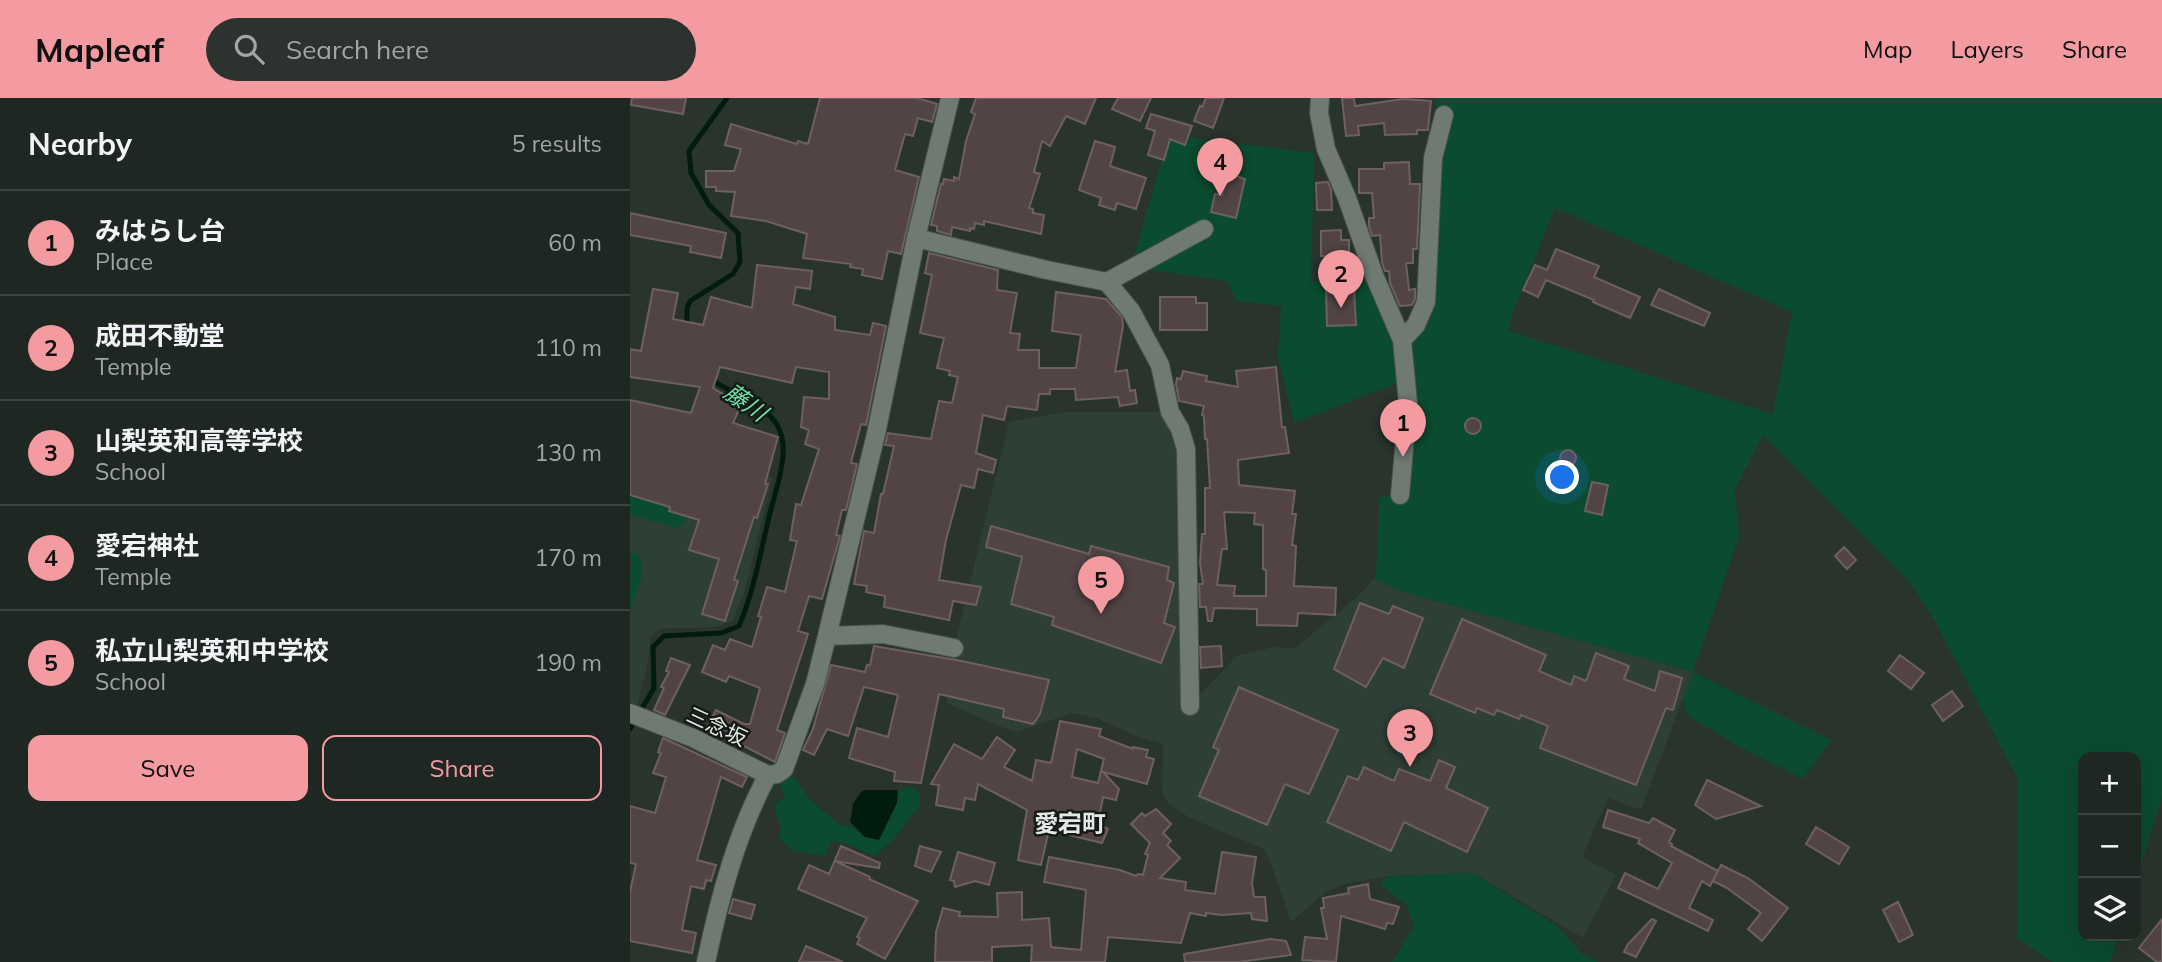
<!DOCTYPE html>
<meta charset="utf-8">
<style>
:root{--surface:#1f2722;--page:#2c332f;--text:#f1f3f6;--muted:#a1a5a5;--line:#3c4440;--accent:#f49aa1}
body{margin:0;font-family:Mulish,"Noto Sans JP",sans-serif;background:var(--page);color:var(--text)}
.controls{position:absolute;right:21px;bottom:21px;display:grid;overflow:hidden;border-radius:14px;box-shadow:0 7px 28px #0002}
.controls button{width:63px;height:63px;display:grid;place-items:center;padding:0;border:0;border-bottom:2px solid var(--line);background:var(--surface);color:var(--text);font:35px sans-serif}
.you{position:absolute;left:933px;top:380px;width:24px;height:24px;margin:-18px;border:5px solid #fff;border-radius:50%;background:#1a73e8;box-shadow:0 0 0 10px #1a73e833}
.badge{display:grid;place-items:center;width:46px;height:46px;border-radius:50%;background:var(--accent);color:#111;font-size:23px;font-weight:700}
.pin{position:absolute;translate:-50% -58px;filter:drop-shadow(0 2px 4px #0008)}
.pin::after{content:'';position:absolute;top:37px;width:24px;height:21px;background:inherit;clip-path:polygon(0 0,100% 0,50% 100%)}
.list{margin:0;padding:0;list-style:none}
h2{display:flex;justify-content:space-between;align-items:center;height:91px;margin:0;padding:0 28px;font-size:30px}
h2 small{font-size:23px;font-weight:400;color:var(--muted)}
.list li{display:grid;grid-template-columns:46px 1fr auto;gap:21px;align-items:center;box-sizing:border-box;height:105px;padding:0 28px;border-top:2px solid var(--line)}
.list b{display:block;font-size:26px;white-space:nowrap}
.list p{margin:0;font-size:23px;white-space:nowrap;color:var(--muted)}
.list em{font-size:23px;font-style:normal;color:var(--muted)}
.actions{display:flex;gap:14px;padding:21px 28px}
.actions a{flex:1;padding:16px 0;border:2px solid var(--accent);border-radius:14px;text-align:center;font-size:24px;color:var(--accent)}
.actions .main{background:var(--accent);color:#111}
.icon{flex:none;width:38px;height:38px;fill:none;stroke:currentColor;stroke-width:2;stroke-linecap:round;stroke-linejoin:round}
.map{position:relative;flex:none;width:1532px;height:864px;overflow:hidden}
header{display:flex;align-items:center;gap:42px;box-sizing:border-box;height:98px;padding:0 35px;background:var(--accent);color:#111}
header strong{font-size:33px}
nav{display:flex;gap:38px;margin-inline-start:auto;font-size:24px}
.search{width:490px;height:63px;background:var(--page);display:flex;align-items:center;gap:18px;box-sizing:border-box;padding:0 24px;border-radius:38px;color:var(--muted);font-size:26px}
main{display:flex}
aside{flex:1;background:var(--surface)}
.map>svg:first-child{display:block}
.built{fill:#2e3f35}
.green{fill:#0b4b2f;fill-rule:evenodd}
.water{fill:#011c0e}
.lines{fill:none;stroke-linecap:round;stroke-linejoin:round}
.stream{stroke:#011c0e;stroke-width:5}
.building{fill:#524444;stroke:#6f6060;stroke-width:2;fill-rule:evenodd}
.street-casing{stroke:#48524c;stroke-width:20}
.street{stroke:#6e7a72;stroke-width:18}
.labels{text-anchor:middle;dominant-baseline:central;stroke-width:5;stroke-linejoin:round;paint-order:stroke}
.street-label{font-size:21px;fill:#e3eae5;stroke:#151a17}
.water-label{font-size:23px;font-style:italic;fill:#6ee6a8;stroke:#151a17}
.quarter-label{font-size:24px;font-weight:bold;fill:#e3eae5;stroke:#151a17}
</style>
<header>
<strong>Mapleaf</strong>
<div class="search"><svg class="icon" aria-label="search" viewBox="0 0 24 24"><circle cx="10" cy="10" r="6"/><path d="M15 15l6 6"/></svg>Search here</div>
<nav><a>Map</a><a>Layers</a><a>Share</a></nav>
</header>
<main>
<aside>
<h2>Nearby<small>5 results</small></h2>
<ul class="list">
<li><span class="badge">1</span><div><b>みはらし台</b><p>Place</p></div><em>60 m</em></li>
<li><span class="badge">2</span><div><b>成田不動堂</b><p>Temple</p></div><em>110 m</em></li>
<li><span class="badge">3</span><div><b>山梨英和高等学校</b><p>School</p></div><em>130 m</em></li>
<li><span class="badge">4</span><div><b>愛宕神社</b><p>Temple</p></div><em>170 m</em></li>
<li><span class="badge">5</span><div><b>私立山梨英和中学校</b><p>School</p></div><em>190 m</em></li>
</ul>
<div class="actions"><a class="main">Save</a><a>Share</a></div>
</aside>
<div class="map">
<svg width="1532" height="864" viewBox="0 0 1532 864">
<rect width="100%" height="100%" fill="#29342d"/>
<path class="built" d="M435 314H540L550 331 560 607 607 558 644 549 665 550 726 500 745 480 770 493 1063 574 1011 712 978 700 952 759 986 777 953 840 843 775 758 778 718 785 697 793 661 824 643 771 634 751 560 720 538 705 532 693 533 646 503 637 467 620 442 615 387 634 369 628 317 605 324 550 379 324Z
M0 340 143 379 115 492 103 523 85 529 31 531 21 538 17 569 7 607 0 604Z"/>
<path class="green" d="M806 0H1532V700L1506 783V659H1453V838H1489L1480 864H1422L1388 841V681L1302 518 1279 483 1133 337 1105 391 1109 439 1063 574 1201 642 1173 681 1106 647 1057 617 1053 601 1063 574 770 493 745 480 748 452 749 399 770 397 775 282 664 325 648 260 651 208 606 203 597 183 501 169 539 37 684 55 681 184 744 177 772 242 796 204ZM925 110 1162 214 1143 316 879 233 882 217Z
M0 397 40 409 39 413 57 418 54 426 45 430 0 416Z
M1 453 9 457C18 476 6 495 0 513Z
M157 679 166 680 179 701 210 727 224 730 235 739 267 705 268 692 281 689 290 695V707L263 742 244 758 215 745 202 743 195 758 164 753 149 741 151 729 144 708 155 698 150 688Z
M843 775 928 829 952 856 968 864H762L784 828 777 808 750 786 758 778Z"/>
<path class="water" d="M235 692H268L267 705 249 742 235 739 220 724 223 706 231 694Z"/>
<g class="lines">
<path class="stream" d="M57 229V210L60 203 103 176 110 164 108 135 79 107 61 75 59 53 97 0
M0 631 24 590 23 549 34 538 91 535 109 528C124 493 130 456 139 419 144 398 152 378 153 356 154 345 152 335 146 325 131 304 100 295 79 280"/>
</g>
<path class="building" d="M2 0H56L53 16 1 7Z
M190 0H287L307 6 302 24 288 20 283 38 275 36 265 72 289 79 271 156 258 153 252 181 232 177 233 171 220 169 221 166 173 160 177 136 136 123 101 118 105 94 86 93V89H76V73H104L111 51 95 47 101 26 167 46 168 43 178 46Z
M346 0H466L455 26 436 18 420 48 412 43 404 74 410 76 399 110 403 111V115L414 117 411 136 354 123V127L345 125 344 131 340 130V133L322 129 321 137 307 133V128L301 127 311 86H313L314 81 324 83V79L329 81 336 43 345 16 341 14Z
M488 0H521L510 23 482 11Z
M576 0H594L583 30 564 23 570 8 572 9Z
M712 0H724L725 8 773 1 801 3 798 32H787V36L755 37 754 25 728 28 729 37 716 38Z
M521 16 562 28 555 47 540 41 534 62 518 57 525 33 516 30Z
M465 43 485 49 480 68 516 80 506 111 487 105 485 112 469 107 471 100 449 92Z
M779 64 780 86H790L787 151H783V165H776L779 192 785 191V201L782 207 770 208 760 185 759 173H755L752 164 750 137 742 138 739 128V120H744L742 95H729V71H754V65Z
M599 76 615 81 606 120 581 114 585 96 592 97Z
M698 84 701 92 702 112H687L686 85Z
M0 115 96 135 91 160 60 154 61 148 0 137Z
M711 132V142H719V158H691V133Z
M926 151 969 168 964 179 1010 199 1000 220 963 204 964 202 916 182 908 199 893 192 905 167 917 172Z
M299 155 368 172 367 192 387 195 380 235 390 236 388 252H409V270H446L451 237 422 233 426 194 476 201 492 219 493 228 485 274 497 272 500 293 505 292 507 305 490 308 488 299 446 302 445 291H420V296H409L407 312 377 308 374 322 353 317 346 355 366 362 363 375 348 371 344 390 331 387 316 442 309 482 351 489 346 507 323 503 319 522 254 509 255 498 236 494 237 488 224 486 234 433 244 435 251 396H253L264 348 255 347 258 335 301 341 309 303 322 305 328 279 319 277 320 273 307 270 314 240 290 235 302 177 295 175Z
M127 167 182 173 180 191 166 189 163 206 205 219V232L240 237 243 225 256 228 236 327 231 326 221 365 227 366 216 412H212L206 437 210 438 192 501 179 498 168 533 178 536 147 632 155 635 145 664 77 629 86 612 114 626H120L130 590 99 578 96 584 72 574 83 547 95 552 100 541 122 549 131 519 128 518 137 489 155 494 167 443 160 442 166 406 171 407 189 351 175 346 179 332 171 329 174 299 199 301V274L166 269 162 285 90 269 83 290 111 307 103 325 148 339 135 386H138L127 420 124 419 104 482 108 483 95 523 72 516 89 461 59 452 69 422 39 413 40 409 0 397V302L61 315 70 289 0 279V251L11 253 23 191 48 195 43 221 73 227 81 199 122 210Z
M724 191 726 227 697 228 696 192Z
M1029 191 1080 215 1074 228 1021 207Z
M530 199H566V205H577V232H530Z
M646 269 652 329H655L659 355 608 362 609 387 665 393 662 416H666L662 447 666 448 664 488 706 490 705 517 668 515 667 528 627 527V511L584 510 582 523H578L576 509H570L569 486H573L570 465 572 436H575V390H580L577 341H575L574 318 572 317 574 308 549 303 546 286 547 280 551 281 553 273 577 278 576 283 608 289 606 273ZM594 414 625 415 624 426 633 427V471L636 472V498H604L605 488 587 487 592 451H597Z
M835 328a8 8 0 1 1 16 0a8 8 0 1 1-16 0Z
M930 360a8 8 0 1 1 16 0a8 8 0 1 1-16 0Z
M962 384 978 387 972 417 955 413Z
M361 428 459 456 461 448 539 469 537 482 544 485 534 525 545 529 531 565 422 527 424 519 381 506 392 459 356 449Z
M1214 449 1226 462 1217 471 1205 458Z
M730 505 759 516 763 508 793 520 774 570 753 560 736 589 704 571Z
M832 521 916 557 909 573 941 587 944 578 956 583 966 555 999 568 994 581 1025 593 1030 573 1052 580 1043 612 1036 610 1006 687 910 650 918 628 891 617 889 621 867 612 864 617 847 610 845 615 800 596Z
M244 548 332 563 419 582 410 616 403 626 373 619 374 611 309 596 291 685 264 683 265 674 219 660 227 630 258 639 268 597 234 589 218 638 197 631 184 657 173 652 183 631 201 567 235 574 237 567H240Z
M591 548 592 568 571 570 570 549Z
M1270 557 1294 575 1281 591 1258 573Z
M41 560 60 567 35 617 24 612 34 590 31 589 39 574 36 573Z
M609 589 708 632 679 696 655 686 637 727 569 698 589 652 583 649Z
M1322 593 1333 608 1313 623 1302 607Z
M430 623 471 631 469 638 503 651V649L518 652 516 659 524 661 517 686 473 674 489 691 486 702 473 699 468 726 478 731 472 745 419 732 411 767 388 762 397 712 348 686 345 702 335 700 333 712 306 707 309 687 301 686 324 646 352 661 367 639 385 652 374 669 402 683 406 662 421 665ZM447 651 474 661 468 685 442 679Z
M33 640 117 679 112 689 91 679 67 762 86 767 81 783 76 782 74 791 61 788 52 832 66 835 62 855 0 843V794L6 766 0 765V708L25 715 36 679 23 675 31 655 28 654Z
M809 662 825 669 816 690 858 710 837 754 774 724 761 753 697 724 718 678 728 682 734 669 764 683 769 671 800 683Z
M1077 682 1131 708 1086 721 1065 707Z
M526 711 541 726 533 735 541 743 537 747 550 760 530 780 556 784 555 792 585 796 592 754 626 759 622 785 624 799H635L637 823 622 821 621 815 592 817 576 815V818L560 815 551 845 478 839 475 864H401L402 847 362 849V864H305L306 834 313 810 330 814 329 818 368 819 367 795 392 794V822L419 820 421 849 451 852 456 792 414 784 419 759 490 772 506 778 508 776 513 777 518 757 515 756 520 745 501 726 512 715 515 718Z
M978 712 1019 725 1023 720 1045 732 1039 744 1042 746 1041 748 1088 773 1080 788 1072 783 1059 810 1083 822 1078 833 988 790 995 775 1028 791 1042 765 1008 745 1010 741 973 729Z
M1186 729 1219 749 1209 766 1176 746Z
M211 748 250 765 249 770 205 763 240 779 239 781 288 803 255 861 227 846 230 840 227 839 237 820 168 791 179 767 199 776Z
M290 748 311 754 301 774 285 768Z
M328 754 365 765 359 787 345 783 325 789 324 783 320 782Z
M1091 767 1118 780 1158 810 1132 843 1118 831 1131 815 1097 790 1083 783Z
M738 786 740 801 769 809 763 826 757 825 755 831 711 818 706 864 672 862 675 839 697 841 691 810H694L693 800 719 795 718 790Z
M103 801 125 807 121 821 99 815Z
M1268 804 1283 837 1269 844 1253 812Z
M1022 821 1026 823 1006 859 994 854 998 846Z
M1532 821V864H1527L1509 850Z
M640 841 656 843 661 857 609 864H555L554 856Z
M176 848 213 864H169Z"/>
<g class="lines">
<g class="street-casing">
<path id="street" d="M690 0 689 15 696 51 717 100 744 177 772 242 778 305 770 397
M286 140 417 172 477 184 501 213 530 267 540 314 550 331 556 351 560 608
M477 184 574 131
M772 242 786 227 796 204 803 60 814 17
M197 538 253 536 324 550
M0 615 63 640 138 677
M76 864C89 802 107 733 138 677L147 676 154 671 185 586 197 538 246 336 286 140 320 0"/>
</g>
<use href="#street" class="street"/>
</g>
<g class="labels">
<g class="street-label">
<text transform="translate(87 628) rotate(25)">三念坂</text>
</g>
<g class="water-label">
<text transform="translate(116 304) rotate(35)">藤川</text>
</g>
<g class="quarter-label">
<text x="440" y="725">愛宕町</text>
</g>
</g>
</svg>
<div class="controls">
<button>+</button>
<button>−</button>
<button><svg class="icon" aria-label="layers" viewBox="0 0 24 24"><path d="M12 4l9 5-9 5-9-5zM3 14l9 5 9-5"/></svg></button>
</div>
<div class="you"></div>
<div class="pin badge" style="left:773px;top:359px">1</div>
<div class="pin badge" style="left:711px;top:210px">2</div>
<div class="pin badge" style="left:780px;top:669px">3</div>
<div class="pin badge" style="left:590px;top:98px">4</div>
<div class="pin badge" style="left:471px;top:516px">5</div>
</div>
</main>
